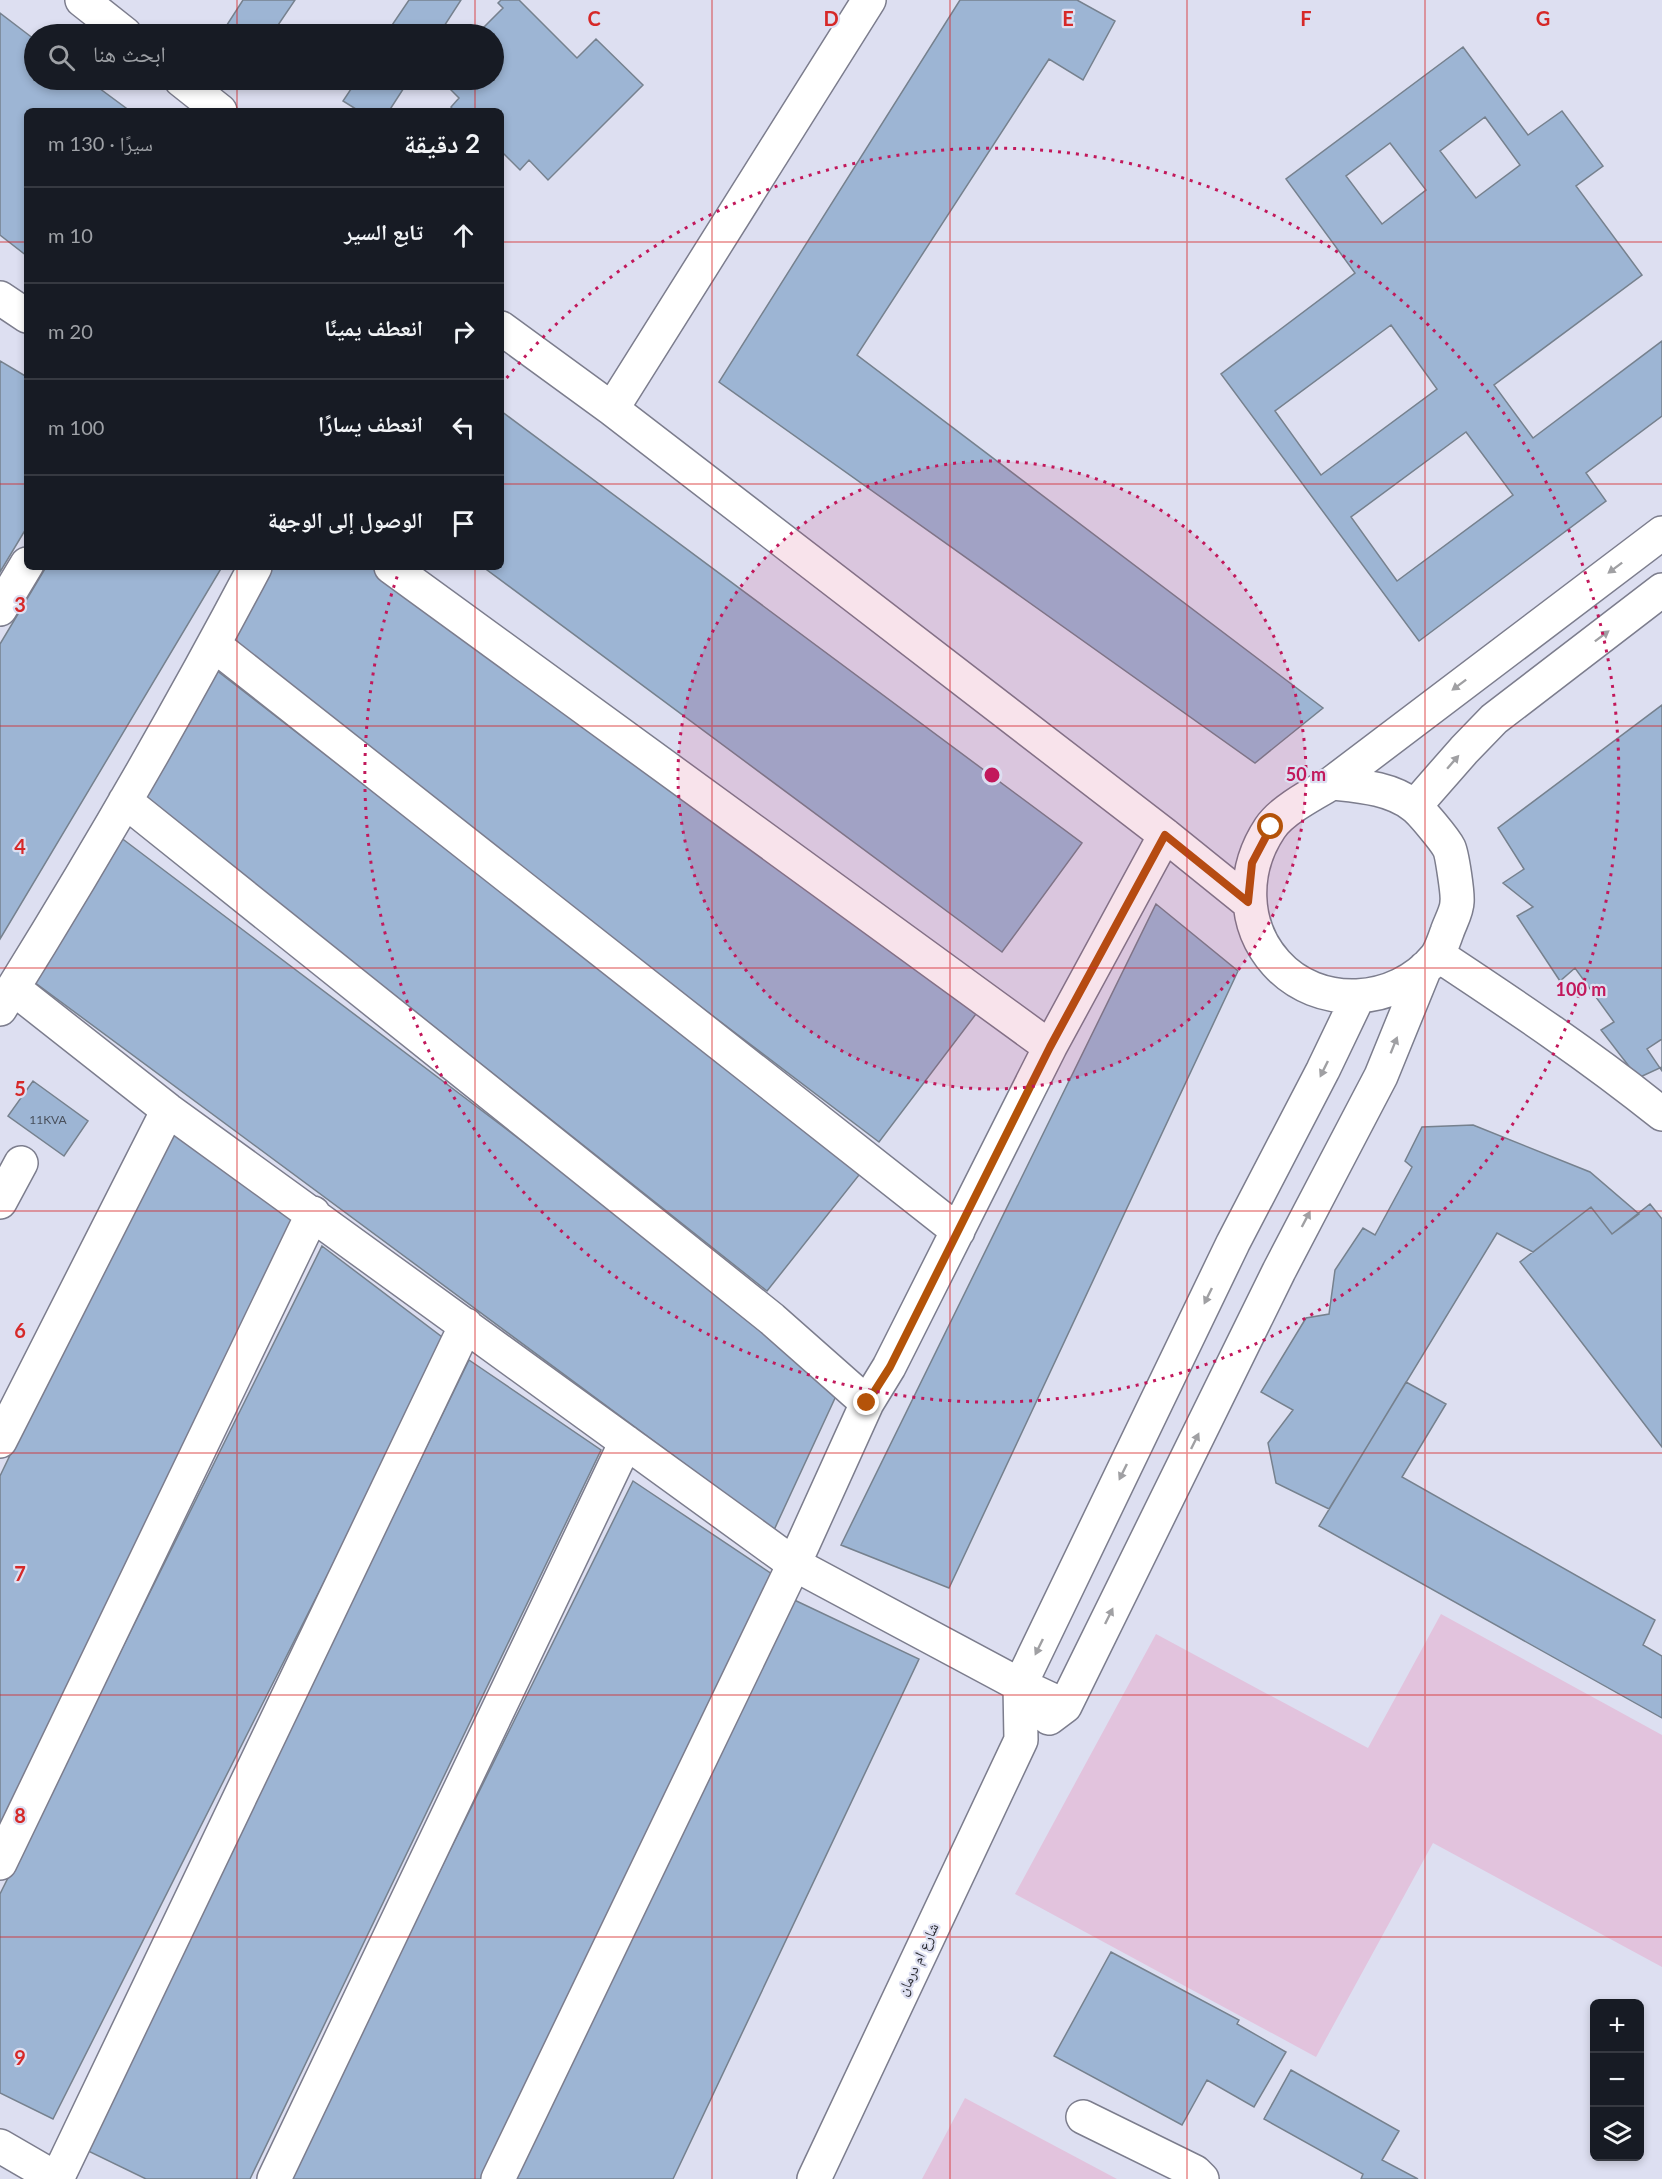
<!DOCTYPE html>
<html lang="ar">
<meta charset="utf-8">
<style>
:root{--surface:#171b24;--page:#20242c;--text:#f1f3f6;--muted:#9ea1a6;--line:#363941}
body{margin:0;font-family:Lato,"Noto Naskh Arabic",sans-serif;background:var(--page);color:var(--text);direction:rtl}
.controls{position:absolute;right:18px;bottom:18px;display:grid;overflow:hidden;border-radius:9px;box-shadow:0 3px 9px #0003}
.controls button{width:54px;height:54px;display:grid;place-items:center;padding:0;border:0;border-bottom:2px solid var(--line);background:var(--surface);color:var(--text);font:30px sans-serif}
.stop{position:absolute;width:18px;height:18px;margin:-14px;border:4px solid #b45309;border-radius:50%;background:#fff}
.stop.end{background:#b45309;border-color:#fff;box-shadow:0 2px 6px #0008}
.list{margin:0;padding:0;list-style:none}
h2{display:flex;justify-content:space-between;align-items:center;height:78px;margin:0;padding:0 24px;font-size:26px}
h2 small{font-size:20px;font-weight:400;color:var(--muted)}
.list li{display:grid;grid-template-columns:39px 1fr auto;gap:18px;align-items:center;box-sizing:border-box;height:96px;padding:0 24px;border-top:2px solid var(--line)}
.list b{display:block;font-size:22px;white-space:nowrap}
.list em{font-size:20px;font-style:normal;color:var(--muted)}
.icon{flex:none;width:33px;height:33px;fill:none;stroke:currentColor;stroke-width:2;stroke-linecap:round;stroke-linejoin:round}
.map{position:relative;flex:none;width:1662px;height:2179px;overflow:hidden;direction:ltr}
.search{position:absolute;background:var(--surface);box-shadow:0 3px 9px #0003;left:24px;top:24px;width:480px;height:66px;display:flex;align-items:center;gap:15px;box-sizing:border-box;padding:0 21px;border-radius:33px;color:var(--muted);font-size:22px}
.panel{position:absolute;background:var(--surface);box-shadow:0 3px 9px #0003;left:24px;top:108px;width:480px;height:462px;border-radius:9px;direction:rtl}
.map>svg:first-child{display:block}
.green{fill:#e2c3dd}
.building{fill:#9db5d4;stroke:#76818e;stroke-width:1.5;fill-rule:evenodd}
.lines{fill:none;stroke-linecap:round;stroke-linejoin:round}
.minor-casing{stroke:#7c7d8d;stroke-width:36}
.minor{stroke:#fff;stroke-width:33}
.oneway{fill:#a0a0a3}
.route{stroke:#b45309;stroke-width:8}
.grid{fill:none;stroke:#d62828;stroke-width:1.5;stroke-opacity:0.55}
.ring{fill:none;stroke:#c2185b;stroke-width:3;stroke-dasharray:3 6}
.labels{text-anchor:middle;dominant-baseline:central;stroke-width:4.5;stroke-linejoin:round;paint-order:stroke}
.number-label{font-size:12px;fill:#484f5b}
.street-label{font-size:15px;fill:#2c2d33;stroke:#dddff1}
.grid-label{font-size:20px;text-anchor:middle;font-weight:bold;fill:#d62828;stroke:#dddff1;stroke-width:4.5;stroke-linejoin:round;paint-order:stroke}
.centre{fill:#c2185b;stroke:#dddff1;stroke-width:3}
.ring-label{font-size:18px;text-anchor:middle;font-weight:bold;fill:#c2185b;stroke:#dddff1;stroke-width:4.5;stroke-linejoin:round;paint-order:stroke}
</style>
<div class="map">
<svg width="1662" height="2179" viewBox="0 0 1662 2179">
<rect width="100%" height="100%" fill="#dddff1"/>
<path class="green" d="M1441 1614 1662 1735V1967L1433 1843 1316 2057 1015 1894 1156 1634 1368 1748Z
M965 2098 1117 2179H922Z"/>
<path class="building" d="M243 0H295L272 34H228L223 31Z
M409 0H461L439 34H386Z
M501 0H519L577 58 596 39 643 85 548 180 529 160 520 170 501 151V111H454L451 107 459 98 442 81 444 80H494V34H477L503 8 498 3Z
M960 0H1077L1115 21 1083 80 1049 59 857 355 1323 708 1255 763 719 382Z
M0 13 34 39V80H88L130 111H27V256L0 235Z
M1463 47 1528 135 1562 111 1603 166 1576 186 1642 275 1494 385 1533 438 1662 341V416L1586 473 1606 501 1419 641 1221 374 1355 273 1286 179ZM1485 117 1520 165 1476 198 1440 151ZM1390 143 1426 190 1382 224 1346 176ZM1391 325 1437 389 1321 475 1275 411ZM1466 432 1513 495 1397 581 1351 517Z
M357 80H409L389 111H359L343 101Z
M0 361 27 377V527L0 572Z
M501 411 1082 843 1002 952 483 567H501Z
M46 567H222L0 939V644Z
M272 567H376L976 1014 879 1142 229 649Z
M216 670 863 1170 767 1291 141 794Z
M1662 705V1067L1638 1078 1601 1030 1614 1022 1575 968 1560 981 1517 916 1533 907 1503 883 1524 869 1498 828Z
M120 837 842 1383 774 1530 30 979Z
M1156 904 1238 971 949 1588 841 1545Z
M1662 1039V1071L1647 1049Z
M33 1081 88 1121 64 1156 8 1116Z
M1473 1125 1590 1172 1639 1214 1612 1234 1591 1207 1533 1252 1497 1233 1329 1509 1276 1483 1268 1443 1293 1410 1261 1392 1306 1318 1329 1314 1335 1270 1363 1228 1375 1235 1412 1167 1405 1161 1422 1127Z
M168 1127 299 1218 0 1826V1476Z
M1650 1204 1662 1219V1447L1520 1262 1591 1207 1612 1234Z
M322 1246 446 1340 53 2119 0 2093V1894Z
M469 1360 601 1450 250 2179H146L84 2149Z
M1406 1382 1446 1404 1402 1477 1655 1620 1643 1645 1662 1656V1718L1319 1526Z
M633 1481 778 1578 482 2179H287Z
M788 1597 919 1659 673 2179H513Z
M1111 1952 1239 2020 1237 2024 1286 2052 1254 2107 1207 2080 1182 2125 1054 2056Z
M1291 2070 1399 2131 1382 2160 1418 2179H1361L1363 2174 1264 2119Z"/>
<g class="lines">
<g class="minor-casing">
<path id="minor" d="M82 0 125 34
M181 80 220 111
M0 298 27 316
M501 328 612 409 1165 835 1248 902
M612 409 869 0
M391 567 1050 1047
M0 609 27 564
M214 645 958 1231
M1332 783C1360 786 1391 788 1414 806 1421 811 1445 840 1449 848 1452 854 1458 894 1457 902 1457 911 1450 923 1447 932 1444 940 1441 950 1436 957 1396 1006 1318 1010 1276 963 1242 925 1242 870 1270 828 1282 810 1313 794 1332 783Z
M1332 783 1662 533
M125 801 772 1319 867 1403
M1415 806 1464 750 1494 719 1662 590
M1438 955C1515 1006 1590 1056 1662 1114
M13 988 168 1110 794 1564 1020 1685 1065 1706
M0 1009C90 865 176 717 255 567
M0 1202 21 1163
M0 1441 168 1110
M1049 1718 1065 1706 1279 1271 1381 1076 1425 968
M0 1863 313 1213
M1083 2117 1195 2172 1202 2179
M0 2146 57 2179
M57 2179 466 1325
M274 2179 626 1442
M498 2179 794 1564 867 1403 889 1367 1050 1047 1165 835
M814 2179 1021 1740 1020 1685 1233 1243 1323 1070 1358 997"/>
</g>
<use href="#minor" class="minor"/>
</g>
<defs><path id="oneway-solid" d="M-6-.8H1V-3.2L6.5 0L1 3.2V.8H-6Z" transform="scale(1.5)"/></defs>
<g class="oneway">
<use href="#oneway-solid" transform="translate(1615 568) rotate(143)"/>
<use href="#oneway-solid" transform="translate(1602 636) rotate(-37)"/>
<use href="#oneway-solid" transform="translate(1459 685) rotate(143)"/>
<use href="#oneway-solid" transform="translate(1453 762) rotate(-49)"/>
<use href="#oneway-solid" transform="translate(1394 1045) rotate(-68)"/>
<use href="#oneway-solid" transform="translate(1324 1069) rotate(116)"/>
<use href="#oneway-solid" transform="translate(1306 1219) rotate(-62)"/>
<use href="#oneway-solid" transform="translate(1208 1296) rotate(116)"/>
<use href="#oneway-solid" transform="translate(1195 1441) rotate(-64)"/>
<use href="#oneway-solid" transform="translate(1123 1472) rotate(116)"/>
<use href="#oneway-solid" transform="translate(1109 1616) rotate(-64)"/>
<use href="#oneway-solid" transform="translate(1039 1647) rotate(116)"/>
</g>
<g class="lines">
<path class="route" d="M867 1403 890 1367 1050 1047 1165 835 1248 902 1252 863 1271 827"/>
</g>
<path class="grid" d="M237 0V34M475 0V34M712 0V2179M950 0V2179M1187 0V2179M1425 0V2179M237 80V111M475 80V111M0 242H27M501 242H1662M0 484H27M501 484H1662M237 567V2179M475 567V2179M0 726H1662M0 968H1662M0 1211H1662M0 1453H1662M0 1695H1662M0 1937H1662"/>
<circle cx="992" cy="775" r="314" fill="#c2185b" fill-opacity=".12"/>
<g class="ring">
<circle cx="992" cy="775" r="314"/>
<path d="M501 385A627 627 0 1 1 399 571"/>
</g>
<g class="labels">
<g class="number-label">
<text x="48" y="1119">11KVA</text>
</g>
<g class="street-label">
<text transform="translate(917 1959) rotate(-65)">شارع ام درمان</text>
</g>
</g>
<g class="grid-label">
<text x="594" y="26">C</text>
<text x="831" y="26">D</text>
<text x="1068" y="26">E</text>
<text x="1306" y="26">F</text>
<text x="1543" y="26">G</text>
<text x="20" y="612">3</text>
<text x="20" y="854">4</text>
<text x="20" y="1096">5</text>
<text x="20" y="1338">6</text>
<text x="20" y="1581">7</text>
<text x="20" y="1823">8</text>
<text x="20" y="2065">9</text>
</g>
<circle cx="992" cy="775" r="9" class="centre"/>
<g class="ring-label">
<text x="1306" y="781">50 m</text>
<text x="1581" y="996">100 m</text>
</g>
</svg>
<div class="controls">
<button>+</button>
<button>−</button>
<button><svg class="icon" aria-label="layers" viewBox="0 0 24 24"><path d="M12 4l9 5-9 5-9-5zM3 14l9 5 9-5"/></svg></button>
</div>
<div class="stop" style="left:1271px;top:827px"></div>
<div class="stop end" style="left:867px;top:1403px"></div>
<div class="search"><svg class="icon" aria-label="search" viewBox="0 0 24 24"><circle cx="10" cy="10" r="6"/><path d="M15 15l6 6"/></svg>ابحث هنا</div>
<section class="panel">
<h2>2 دقيقة<small>سيرًا · 130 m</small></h2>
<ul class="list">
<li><svg class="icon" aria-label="ahead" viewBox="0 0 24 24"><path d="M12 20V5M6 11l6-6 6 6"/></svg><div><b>تابع السير</b></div><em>10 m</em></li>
<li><svg class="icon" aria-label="right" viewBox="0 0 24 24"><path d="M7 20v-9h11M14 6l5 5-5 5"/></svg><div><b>انعطف يمينًا</b></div><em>20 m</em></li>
<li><svg class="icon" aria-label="left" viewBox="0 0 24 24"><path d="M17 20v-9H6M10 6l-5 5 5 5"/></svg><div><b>انعطف يسارًا</b></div><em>100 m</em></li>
<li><svg class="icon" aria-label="arrive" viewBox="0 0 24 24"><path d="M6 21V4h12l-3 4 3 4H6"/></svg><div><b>الوصول إلى الوجهة</b></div></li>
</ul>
</section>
</div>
